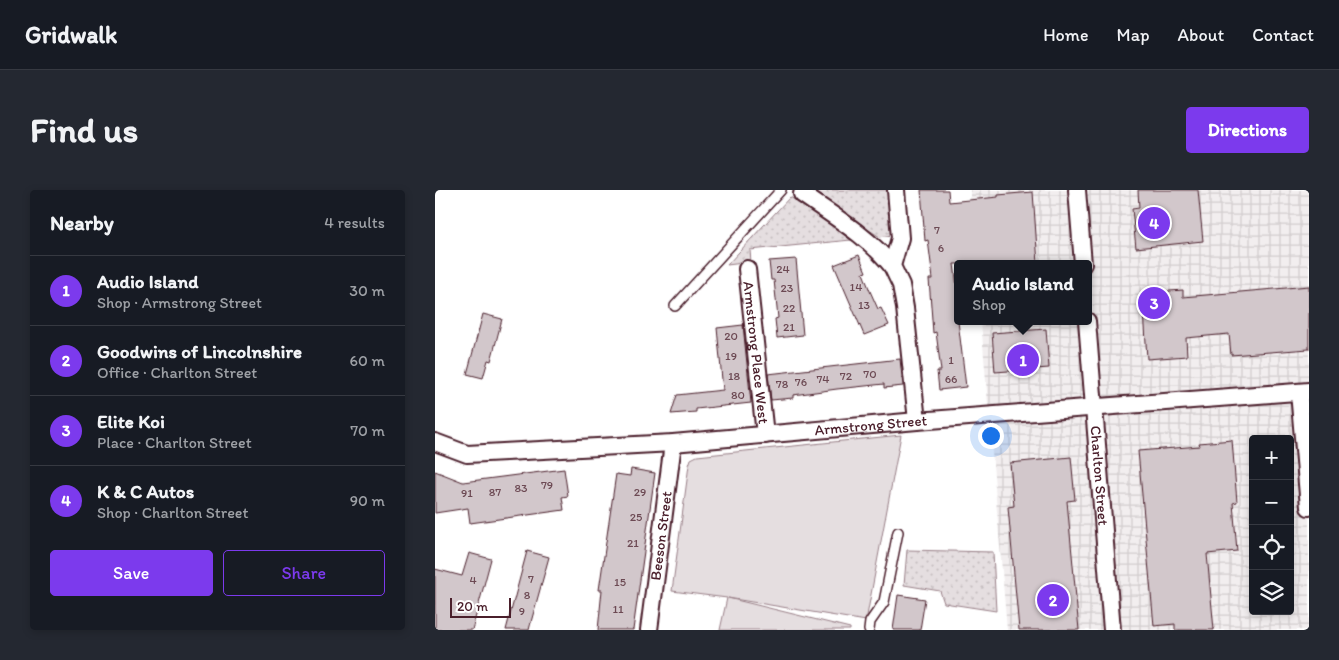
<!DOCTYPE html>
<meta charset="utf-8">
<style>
:root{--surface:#171b24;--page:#242831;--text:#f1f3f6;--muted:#9ea1a6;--line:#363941;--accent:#7c3aed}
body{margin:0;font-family:Itim,sans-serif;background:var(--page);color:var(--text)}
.controls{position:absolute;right:15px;bottom:15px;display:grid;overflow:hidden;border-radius:5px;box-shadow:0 2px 8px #0003}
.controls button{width:45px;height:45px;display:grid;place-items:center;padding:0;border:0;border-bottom:1px solid var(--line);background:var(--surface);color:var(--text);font:25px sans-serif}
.scale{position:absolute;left:15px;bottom:12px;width:61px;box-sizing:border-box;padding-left:5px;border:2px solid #4a1f2b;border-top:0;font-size:14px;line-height:18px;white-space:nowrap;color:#4a1f2b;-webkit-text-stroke:4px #fff;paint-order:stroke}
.you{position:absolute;left:555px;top:245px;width:18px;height:18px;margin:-12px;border:4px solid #fff;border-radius:50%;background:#1a73e8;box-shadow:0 0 0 8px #1a73e833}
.badge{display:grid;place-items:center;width:32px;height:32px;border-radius:50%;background:var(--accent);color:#fff;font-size:16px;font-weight:700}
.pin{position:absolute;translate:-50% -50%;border:2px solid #fff;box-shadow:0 1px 5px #0006}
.popup{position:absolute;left:519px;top:70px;width:138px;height:65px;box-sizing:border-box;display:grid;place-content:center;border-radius:5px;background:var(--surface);filter:drop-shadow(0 1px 4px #0005);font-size:16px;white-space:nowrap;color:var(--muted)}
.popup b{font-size:19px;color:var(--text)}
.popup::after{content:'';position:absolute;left:50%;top:100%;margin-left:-10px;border:10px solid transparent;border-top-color:var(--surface)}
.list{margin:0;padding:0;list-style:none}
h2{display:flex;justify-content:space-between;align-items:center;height:65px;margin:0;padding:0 20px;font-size:21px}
h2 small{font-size:16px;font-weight:400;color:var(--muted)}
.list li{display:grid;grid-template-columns:32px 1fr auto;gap:15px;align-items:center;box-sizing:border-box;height:70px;padding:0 20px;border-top:1px solid var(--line)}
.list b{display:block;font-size:19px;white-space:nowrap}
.list p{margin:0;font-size:16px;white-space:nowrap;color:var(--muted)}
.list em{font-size:16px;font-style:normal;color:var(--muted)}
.actions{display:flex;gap:10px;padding:15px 20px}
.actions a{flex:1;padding:11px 0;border:1px solid var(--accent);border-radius:5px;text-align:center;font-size:18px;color:var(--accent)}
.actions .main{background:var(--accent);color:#fff}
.icon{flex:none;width:28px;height:28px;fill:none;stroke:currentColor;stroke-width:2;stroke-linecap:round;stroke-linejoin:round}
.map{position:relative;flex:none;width:874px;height:440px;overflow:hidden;border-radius:5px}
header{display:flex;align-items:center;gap:30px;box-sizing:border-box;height:70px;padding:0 25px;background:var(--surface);border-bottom:1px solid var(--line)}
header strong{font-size:24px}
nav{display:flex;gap:28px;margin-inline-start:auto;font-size:18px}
.intro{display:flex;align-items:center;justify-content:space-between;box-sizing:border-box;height:120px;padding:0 30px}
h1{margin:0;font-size:35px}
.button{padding:12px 22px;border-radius:5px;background:var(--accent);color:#fff;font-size:18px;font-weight:700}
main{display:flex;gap:30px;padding:0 30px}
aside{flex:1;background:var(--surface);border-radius:5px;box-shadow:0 2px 8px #0003}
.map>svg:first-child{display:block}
.industrial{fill:url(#industrial-grid);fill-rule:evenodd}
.green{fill:url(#green-dots);stroke:#987e86}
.pitch{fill:#e5dee0;stroke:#987e86}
.building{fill:#d2c7cb;stroke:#4a1f2b}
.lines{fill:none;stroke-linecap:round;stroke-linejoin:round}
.service-casing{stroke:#4a1f2b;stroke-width:12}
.minor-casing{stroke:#4a1f2b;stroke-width:20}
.service{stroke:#fff;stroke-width:9}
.minor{stroke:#fff;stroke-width:16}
.labels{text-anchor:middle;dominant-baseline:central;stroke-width:4;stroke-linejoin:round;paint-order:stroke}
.number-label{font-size:12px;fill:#6c4953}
.street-label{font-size:15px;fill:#4a1f2b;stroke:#fff}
</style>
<header>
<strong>Gridwalk</strong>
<nav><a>Home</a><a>Map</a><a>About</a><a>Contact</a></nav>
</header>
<div class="intro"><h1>Find us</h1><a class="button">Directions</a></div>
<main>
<aside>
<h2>Nearby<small>4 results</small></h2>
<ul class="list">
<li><span class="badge">1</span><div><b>Audio Island</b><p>Shop · Armstrong Street</p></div><em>30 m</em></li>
<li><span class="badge">2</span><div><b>Goodwins of Lincolnshire</b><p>Office · Charlton Street</p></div><em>60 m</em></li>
<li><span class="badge">3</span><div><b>Elite Koi</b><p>Place · Charlton Street</p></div><em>70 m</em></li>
<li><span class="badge">4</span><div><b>K &amp; C Autos</b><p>Shop · Charlton Street</p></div><em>90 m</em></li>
</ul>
<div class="actions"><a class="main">Save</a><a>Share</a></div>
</aside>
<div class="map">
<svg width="874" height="440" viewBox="0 0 874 440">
<defs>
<pattern id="industrial-grid" width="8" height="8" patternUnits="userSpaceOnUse" patternTransform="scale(1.25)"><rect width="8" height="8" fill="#f2eeef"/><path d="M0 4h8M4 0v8" fill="none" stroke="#d1cccd"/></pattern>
<pattern id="green-dots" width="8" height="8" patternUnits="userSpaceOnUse" patternTransform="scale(1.25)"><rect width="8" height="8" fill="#e5dee0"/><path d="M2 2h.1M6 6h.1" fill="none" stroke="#c6bec0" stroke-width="1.8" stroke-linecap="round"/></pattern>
</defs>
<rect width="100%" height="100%" fill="#fff"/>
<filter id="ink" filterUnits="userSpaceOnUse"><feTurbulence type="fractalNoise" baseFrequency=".02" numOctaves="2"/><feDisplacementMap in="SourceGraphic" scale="10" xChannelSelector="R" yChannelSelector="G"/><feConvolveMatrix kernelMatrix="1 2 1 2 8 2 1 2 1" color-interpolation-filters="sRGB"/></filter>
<g filter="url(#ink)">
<path class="industrial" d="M535 0H874V440H572L546 131H653V74H541ZM818 249H855V421H818Z"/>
<path class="green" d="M372 0H453L457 45 445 47Z
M355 7 388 28 416 50 315 60 316 72 292 75Z
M472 360 558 362 561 421 509 413 505 401 469 395Z"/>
<path class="pitch" d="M466 245 431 431 293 408 415 438V440H285L292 408 237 401 254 275 256 269 262 266Z"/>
<path class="building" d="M486 0H513L514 12 563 7V5L598 2 603 74H519L523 105V131L531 197 504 200 502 181H506L501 142 498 143 494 89H498L493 50 490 51Z
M703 0H763L768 51 701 58 697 19 704 18Z
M424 65 431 82 428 83 435 101 443 119 446 118 454 135 429 145 399 75Z
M361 69 368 145 342 148 340 129 343 128 339 90H336L334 71Z
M874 96V159L796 165 794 144 751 148 752 166 712 169 708 103 748 100V107Z
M48 124 67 129 56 171 53 170 48 188 32 184Z
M308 135 316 213 261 219V222L236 224 242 205 288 200 282 138Z
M611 139 614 178 560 182 557 143Z
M465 169 468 196 449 198V194L402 199 358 205V208L336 210 333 184Z
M797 250 802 312 798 313 802 361 772 364 779 440H740V434L719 436 703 261 765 256 764 253Z
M636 267 640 310 632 311 644 440H584L573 317 579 316 575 273Z
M129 279 133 306 127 307 129 320 35 333 33 318 0 323V281L28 292Z
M196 279 220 283 198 440H163L167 400H164L181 284 195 286Z
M92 361 114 367 96 432 94 440H71Z
M34 363 56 369 37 440H0V379L27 386Z
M463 405 490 409 485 440H458Z"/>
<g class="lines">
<g class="service-casing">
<path id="service" d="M240 116 346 0
M434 440 435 432 449 412 463 342"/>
</g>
<g class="minor-casing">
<g id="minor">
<path d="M461 0 465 48 457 76 466 95 470 118 482 231"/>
<path d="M642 0 648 74"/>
<path d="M367 4C398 26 433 46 457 76"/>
<path id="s1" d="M312 79 330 245"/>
<path id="s2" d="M652 131 677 440"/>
<path d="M864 202 874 317"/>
<path id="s3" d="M0 252 32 264 238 253 482 231 874 201"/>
<path id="s4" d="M214 440 238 253"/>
</g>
</g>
<use href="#service" class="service"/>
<use href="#minor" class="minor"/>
</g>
</g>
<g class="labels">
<g class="number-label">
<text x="502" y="40">7</text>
<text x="506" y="58">6</text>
<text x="348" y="79">24</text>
<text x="421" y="97">14</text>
<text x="352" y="98">23</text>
<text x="429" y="115">13</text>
<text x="354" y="118">22</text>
<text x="354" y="137">21</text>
<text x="296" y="146">20</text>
<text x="296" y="166">19</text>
<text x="516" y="170">1</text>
<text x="435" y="184">70</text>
<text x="299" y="186">18</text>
<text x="411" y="186">72</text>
<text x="388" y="189">74</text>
<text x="516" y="189">66</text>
<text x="366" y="192">76</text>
<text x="347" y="194">78</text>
<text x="303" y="205">80</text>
<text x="112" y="295">79</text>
<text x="86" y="298">83</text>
<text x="60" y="302">87</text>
<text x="205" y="302">29</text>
<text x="32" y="303">91</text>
<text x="201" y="327">25</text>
<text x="198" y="353">21</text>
<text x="96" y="389">7</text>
<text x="38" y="390">4</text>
<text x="185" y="392">15</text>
<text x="92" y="405">8</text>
<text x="183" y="419">11</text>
<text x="87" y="421">9</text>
</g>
<g class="street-label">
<text stroke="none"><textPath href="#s1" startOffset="84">Armstrong Place West</textPath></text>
<text stroke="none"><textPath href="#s3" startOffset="439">Armstrong Street</textPath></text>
<text stroke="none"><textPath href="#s2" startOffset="155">Charlton Street</textPath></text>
<text stroke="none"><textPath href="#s4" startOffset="95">Beeson Street</textPath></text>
</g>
</g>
</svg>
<div class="controls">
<button>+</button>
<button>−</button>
<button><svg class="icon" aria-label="locate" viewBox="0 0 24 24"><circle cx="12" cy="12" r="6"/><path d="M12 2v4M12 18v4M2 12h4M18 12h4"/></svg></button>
<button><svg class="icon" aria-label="layers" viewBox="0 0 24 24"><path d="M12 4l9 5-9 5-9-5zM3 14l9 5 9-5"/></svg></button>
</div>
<div class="scale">20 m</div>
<div class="you"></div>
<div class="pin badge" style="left:588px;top:170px">1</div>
<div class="popup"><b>Audio Island</b>Shop</div>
<div class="pin badge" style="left:618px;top:410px">2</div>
<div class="pin badge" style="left:719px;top:113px">3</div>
<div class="pin badge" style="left:719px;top:33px">4</div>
</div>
</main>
